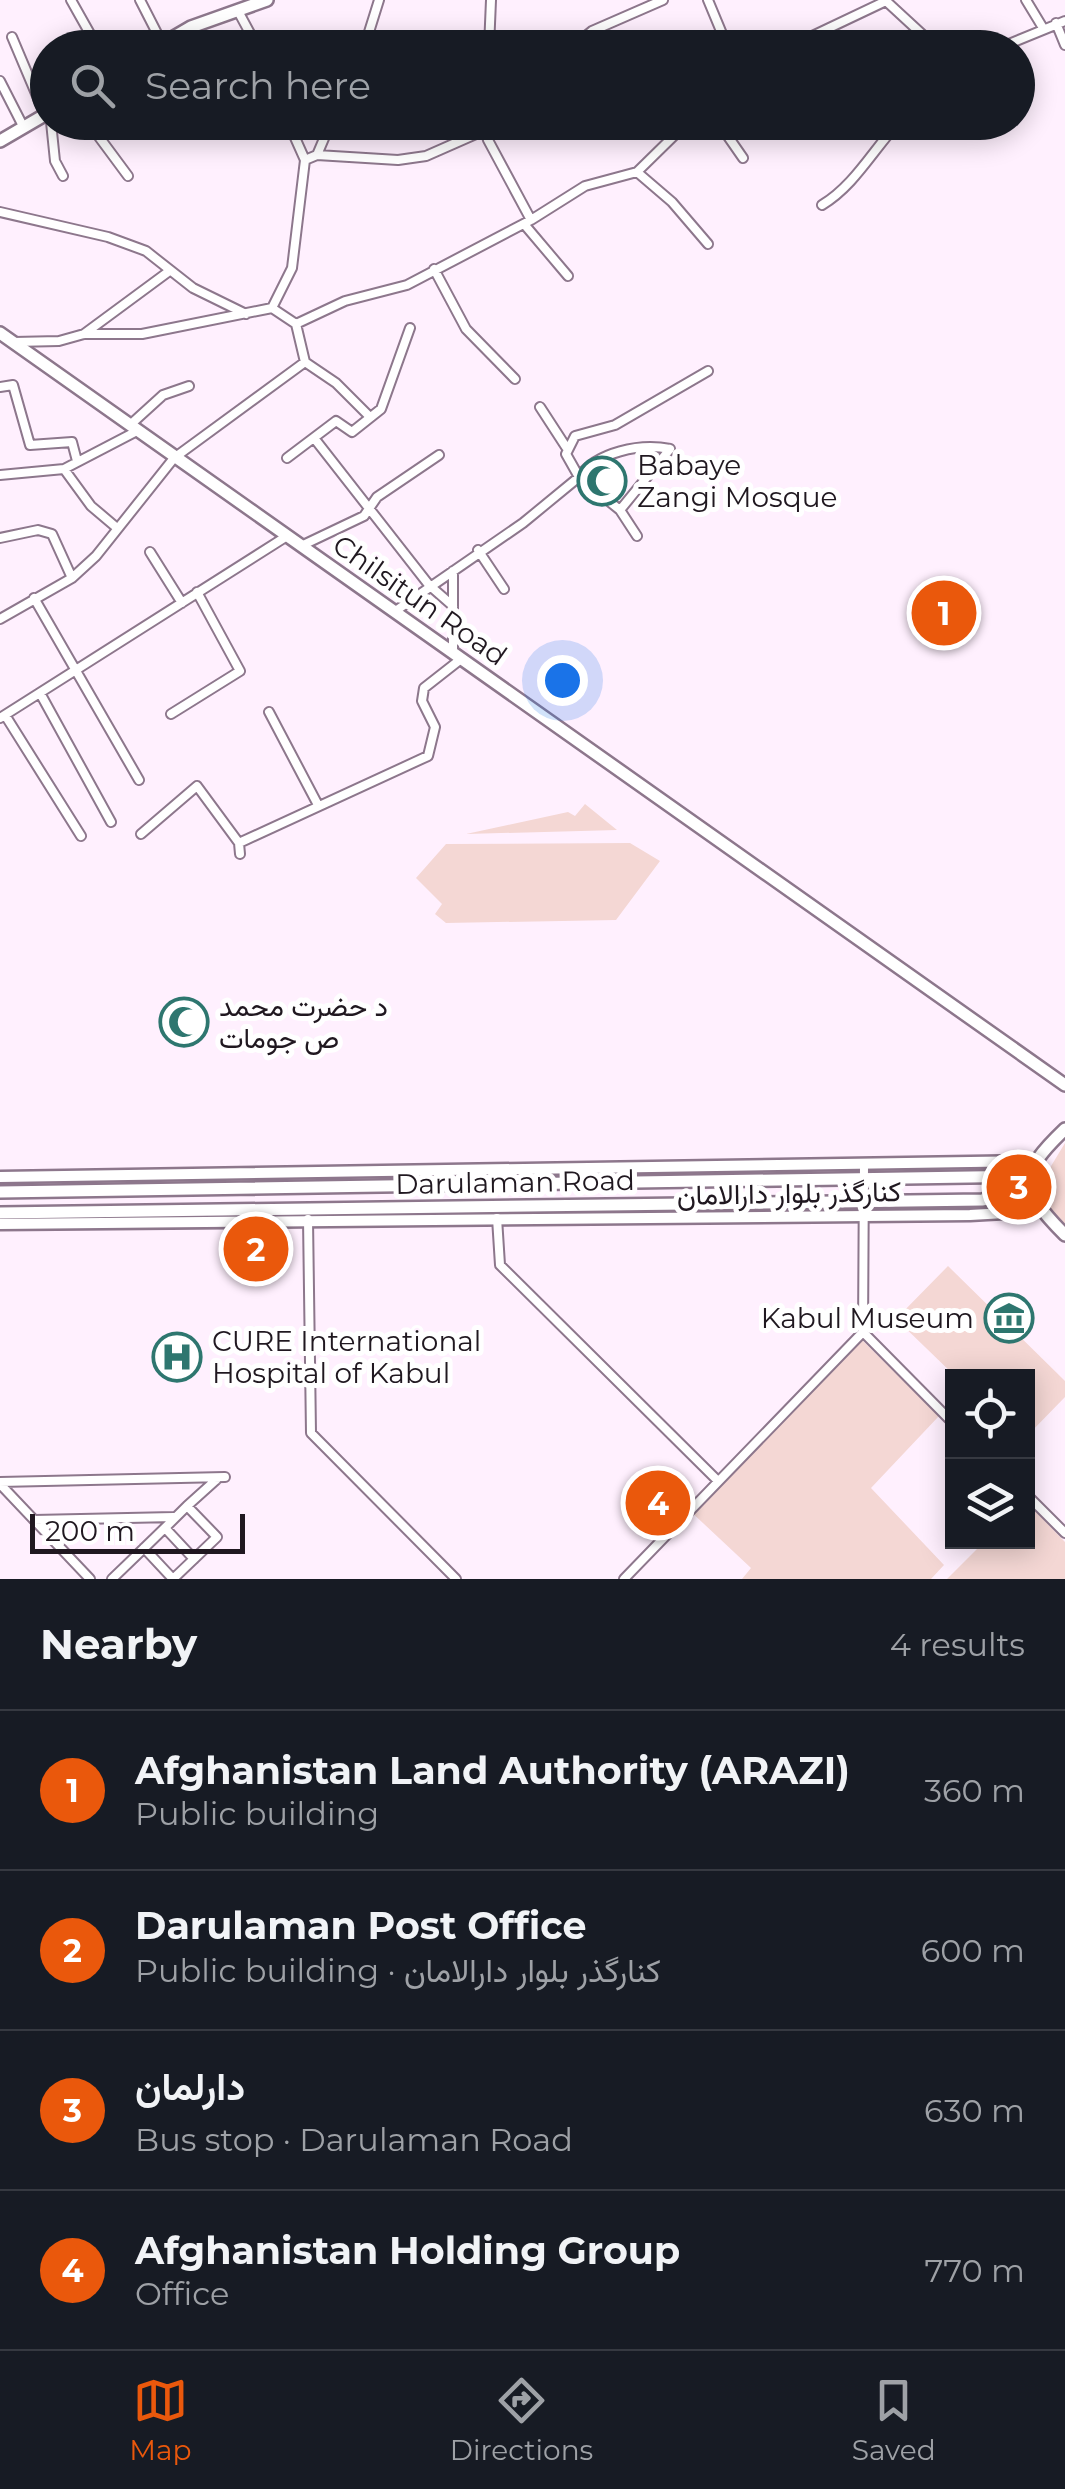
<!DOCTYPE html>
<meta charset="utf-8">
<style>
:root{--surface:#171b24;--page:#20242c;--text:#f1f3f6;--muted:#9ea1a6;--line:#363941;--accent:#ea580c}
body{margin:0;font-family:Montserrat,Vazirmatn,sans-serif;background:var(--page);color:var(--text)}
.controls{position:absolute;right:30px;bottom:30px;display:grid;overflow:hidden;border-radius:0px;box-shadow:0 5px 25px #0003}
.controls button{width:90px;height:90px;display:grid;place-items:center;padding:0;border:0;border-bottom:2px solid var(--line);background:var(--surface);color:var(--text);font:50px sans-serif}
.scale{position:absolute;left:30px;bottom:25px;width:215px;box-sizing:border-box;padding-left:10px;border:5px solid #201820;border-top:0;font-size:28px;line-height:35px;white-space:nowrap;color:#201820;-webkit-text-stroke:8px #fff;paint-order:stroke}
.you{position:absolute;left:562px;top:680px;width:35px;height:35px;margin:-25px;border:8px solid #fff;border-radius:50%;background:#1a73e8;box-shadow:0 0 0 15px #1a73e833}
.badge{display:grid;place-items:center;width:65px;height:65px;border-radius:50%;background:var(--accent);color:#fff;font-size:32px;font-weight:700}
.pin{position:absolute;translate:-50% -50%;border:5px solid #fff;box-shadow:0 2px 10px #0006}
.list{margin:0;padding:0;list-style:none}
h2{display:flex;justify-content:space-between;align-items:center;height:130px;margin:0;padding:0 40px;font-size:42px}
h2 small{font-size:32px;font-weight:400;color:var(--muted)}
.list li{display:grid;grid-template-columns:65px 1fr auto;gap:30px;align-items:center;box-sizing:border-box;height:160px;padding:0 40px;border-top:2px solid var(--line)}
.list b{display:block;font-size:38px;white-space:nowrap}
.list p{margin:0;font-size:32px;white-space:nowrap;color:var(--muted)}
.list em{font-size:32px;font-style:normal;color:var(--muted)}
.icon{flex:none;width:55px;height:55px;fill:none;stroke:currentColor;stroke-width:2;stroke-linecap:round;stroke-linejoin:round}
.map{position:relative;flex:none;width:1065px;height:1579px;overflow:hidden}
.search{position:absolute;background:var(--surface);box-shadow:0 5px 25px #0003;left:30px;right:30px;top:30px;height:110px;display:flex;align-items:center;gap:25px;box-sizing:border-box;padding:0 35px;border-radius:55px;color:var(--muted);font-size:38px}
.sheet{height:770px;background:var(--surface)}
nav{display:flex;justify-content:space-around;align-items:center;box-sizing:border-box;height:140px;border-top:2px solid var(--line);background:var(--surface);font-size:28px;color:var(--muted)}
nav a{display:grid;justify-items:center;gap:5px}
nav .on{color:var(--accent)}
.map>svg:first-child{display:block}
.green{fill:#f4d7d4}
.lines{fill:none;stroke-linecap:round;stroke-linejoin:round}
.minor-casing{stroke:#8d778c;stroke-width:12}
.tertiary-casing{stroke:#8d778c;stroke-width:15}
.secondary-casing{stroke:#8d778c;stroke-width:16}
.minor{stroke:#fff;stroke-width:8}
.tertiary{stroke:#fff;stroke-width:10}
.secondary{stroke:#fff;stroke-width:11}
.labels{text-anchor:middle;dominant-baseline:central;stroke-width:10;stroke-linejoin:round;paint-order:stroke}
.poi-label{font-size:28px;fill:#201820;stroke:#fff;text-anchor:start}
.street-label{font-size:28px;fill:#201820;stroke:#fff}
</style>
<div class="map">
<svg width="1065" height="1579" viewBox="0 0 1065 1579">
<rect width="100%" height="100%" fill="#fff0fe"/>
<path class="green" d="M585 804 617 830 466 834 568 812 575 816Z
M630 843 660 861 616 920 446 923 435 914 442 904 416 878 446 844Z
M1065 1143V1228L1051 1213 1039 1186Z
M948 1266 1065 1381V1397L1028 1435V1376H955L896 1319Z
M861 1339 939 1416 871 1488 944 1565 931 1579H742L751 1568 688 1509Z
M1028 1504 1065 1542V1579H947L984 1542H1028Z"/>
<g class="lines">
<g class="minor-casing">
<path id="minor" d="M71 0 98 48
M140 0 162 43
M708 0 728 48
M885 0 937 48
M1026 0 1043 28
M238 11 258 48
M1056 23 1065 45
M12 37 45 115
M364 48 379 0
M489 48 491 0
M571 48 592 31 663 0
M787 48 886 1
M999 48 1065 21
M0 81 24 128
M51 122 55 161 63 176
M88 122 128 176
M288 122 305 160
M491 122 485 130 488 140 531 220
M718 122 743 158
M317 155 398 160 426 156 485 130
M637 172 672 202 708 244
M822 205C854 186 873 150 899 122
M0 212 108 237 146 251 193 288 246 314
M524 224 568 276
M434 269 466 329 515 379
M272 308 292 268 305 160 317 155 331 122
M296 324 345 301 407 285 531 220 585 186 637 172 688 122
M84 334 168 272
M14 342 59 341 84 334H142L272 308 296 324 305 362 336 383 370 417
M0 387 13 385 30 445 72 442 77 461
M540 407 566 447
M130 425 163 395 189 386
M314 438 429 585 453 606
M670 449C640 443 597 452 579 477L566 454 575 436 615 425 708 371
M287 458 336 421 352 432 381 409 410 328
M64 469 91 506 117 528
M0 475 64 469 137 431
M620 510 670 449
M0 538 38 530 52 534 72 578
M301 546 364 516 377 497 439 455
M478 550 504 589
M150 552 182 603
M34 598 139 780
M394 612 523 523 579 477 620 510 637 536
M0 619 72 578 96 556 174 458 305 362
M453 652V571
M40 693 111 822
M269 712 318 805
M171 714 240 671 197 592
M5 715 81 836
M0 718 287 536
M141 834 197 786 239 843 240 854
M239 843 428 756 435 727 422 701 424 688 461 659
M497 1218 500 1265 718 1481
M308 1219 311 1433 456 1579
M863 1332 864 1166
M863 1332 952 1422
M0 1482 225 1477
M0 1484 90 1579
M1028 1496 1065 1533
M187 1506 217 1479
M34 1520 174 1517
M165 1528 194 1559
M112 1579C137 1555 162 1531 187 1506L217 1537 173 1579 144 1548
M624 1579 863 1332"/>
</g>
<g class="tertiary-casing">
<path id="tertiary" d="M0 1177 1034 1161
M0 1224 970 1215 1021 1212 1036 1205"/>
</g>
<g class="secondary-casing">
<path id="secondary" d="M155 48 191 27 267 0
M0 141 48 113
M0 333 1065 1085
M1065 1129C1017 1175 1019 1188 1065 1235
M0 1192 1028 1176
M0 1213 982 1200 1030 1192"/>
</g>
<use href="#minor" class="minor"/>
<use href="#tertiary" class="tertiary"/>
<use href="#secondary" class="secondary"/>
</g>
<defs>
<g id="mosque-ring" transform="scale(2.5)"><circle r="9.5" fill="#fff" stroke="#2e766f" stroke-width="1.5"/><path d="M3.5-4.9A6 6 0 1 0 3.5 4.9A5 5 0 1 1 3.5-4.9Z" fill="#2e766f"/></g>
<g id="museum-ring" transform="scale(2.5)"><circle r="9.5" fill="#fff" stroke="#2e766f" stroke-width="1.5"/><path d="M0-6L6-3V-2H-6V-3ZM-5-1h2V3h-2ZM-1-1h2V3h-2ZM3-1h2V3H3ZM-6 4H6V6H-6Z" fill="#2e766f"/></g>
<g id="hospital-ring" transform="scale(2.5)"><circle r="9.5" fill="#fff" stroke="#2e766f" stroke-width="1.5"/><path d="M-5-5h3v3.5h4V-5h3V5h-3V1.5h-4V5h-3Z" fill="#2e766f"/></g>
</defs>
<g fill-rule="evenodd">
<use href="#mosque-ring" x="602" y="481"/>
<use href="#mosque-ring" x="184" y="1022"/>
<use href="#museum-ring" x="1009" y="1318"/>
<use href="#hospital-ring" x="177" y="1357"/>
</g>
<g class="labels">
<g class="poi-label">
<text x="637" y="465">Babaye<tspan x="637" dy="32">Zangi Mosque</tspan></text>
<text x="219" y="1006">د حضرت محمد<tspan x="219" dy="32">ص جومات</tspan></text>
<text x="974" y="1318" text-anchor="end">Kabul Museum</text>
<text x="212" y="1341">CURE International<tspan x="212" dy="32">Hospital of Kabul</tspan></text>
</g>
<g class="street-label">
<text transform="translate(420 600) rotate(35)">Chilsitun Road</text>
<text transform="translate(515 1182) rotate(-1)">Darulaman Road</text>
<text transform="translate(789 1193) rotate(-1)">کنارگذر بلوار دارالامان</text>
</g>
</g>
</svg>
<div class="controls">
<button><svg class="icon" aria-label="locate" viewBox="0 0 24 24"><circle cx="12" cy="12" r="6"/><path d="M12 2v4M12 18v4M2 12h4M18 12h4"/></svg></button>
<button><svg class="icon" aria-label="layers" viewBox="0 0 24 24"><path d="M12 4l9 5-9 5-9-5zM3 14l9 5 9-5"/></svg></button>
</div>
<div class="scale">200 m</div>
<div class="you"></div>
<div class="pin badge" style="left:944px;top:613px">1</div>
<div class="pin badge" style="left:256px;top:1249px">2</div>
<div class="pin badge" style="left:1019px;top:1187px">3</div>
<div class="pin badge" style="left:658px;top:1503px">4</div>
<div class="search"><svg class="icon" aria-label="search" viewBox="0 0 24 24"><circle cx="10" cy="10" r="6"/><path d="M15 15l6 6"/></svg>Search here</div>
</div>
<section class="sheet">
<h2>Nearby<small>4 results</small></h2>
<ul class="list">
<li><span class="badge">1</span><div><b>Afghanistan Land Authority (ARAZI)</b><p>Public building</p></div><em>360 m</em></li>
<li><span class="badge">2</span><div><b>Darulaman Post Office</b><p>Public building · کنارگذر بلوار دارالامان</p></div><em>600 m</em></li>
<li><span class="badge">3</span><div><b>دارلمان</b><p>Bus stop · Darulaman Road</p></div><em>630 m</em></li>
<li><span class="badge">4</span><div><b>Afghanistan Holding Group</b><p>Office</p></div><em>770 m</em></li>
</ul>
</section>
<nav>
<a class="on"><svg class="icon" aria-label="map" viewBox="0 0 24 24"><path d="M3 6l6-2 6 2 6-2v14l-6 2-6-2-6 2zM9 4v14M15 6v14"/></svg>Map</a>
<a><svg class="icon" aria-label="directions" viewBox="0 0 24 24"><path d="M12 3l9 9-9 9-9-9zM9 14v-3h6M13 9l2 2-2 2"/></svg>Directions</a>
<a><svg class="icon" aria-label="saved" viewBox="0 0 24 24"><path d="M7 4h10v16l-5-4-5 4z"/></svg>Saved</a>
</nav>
